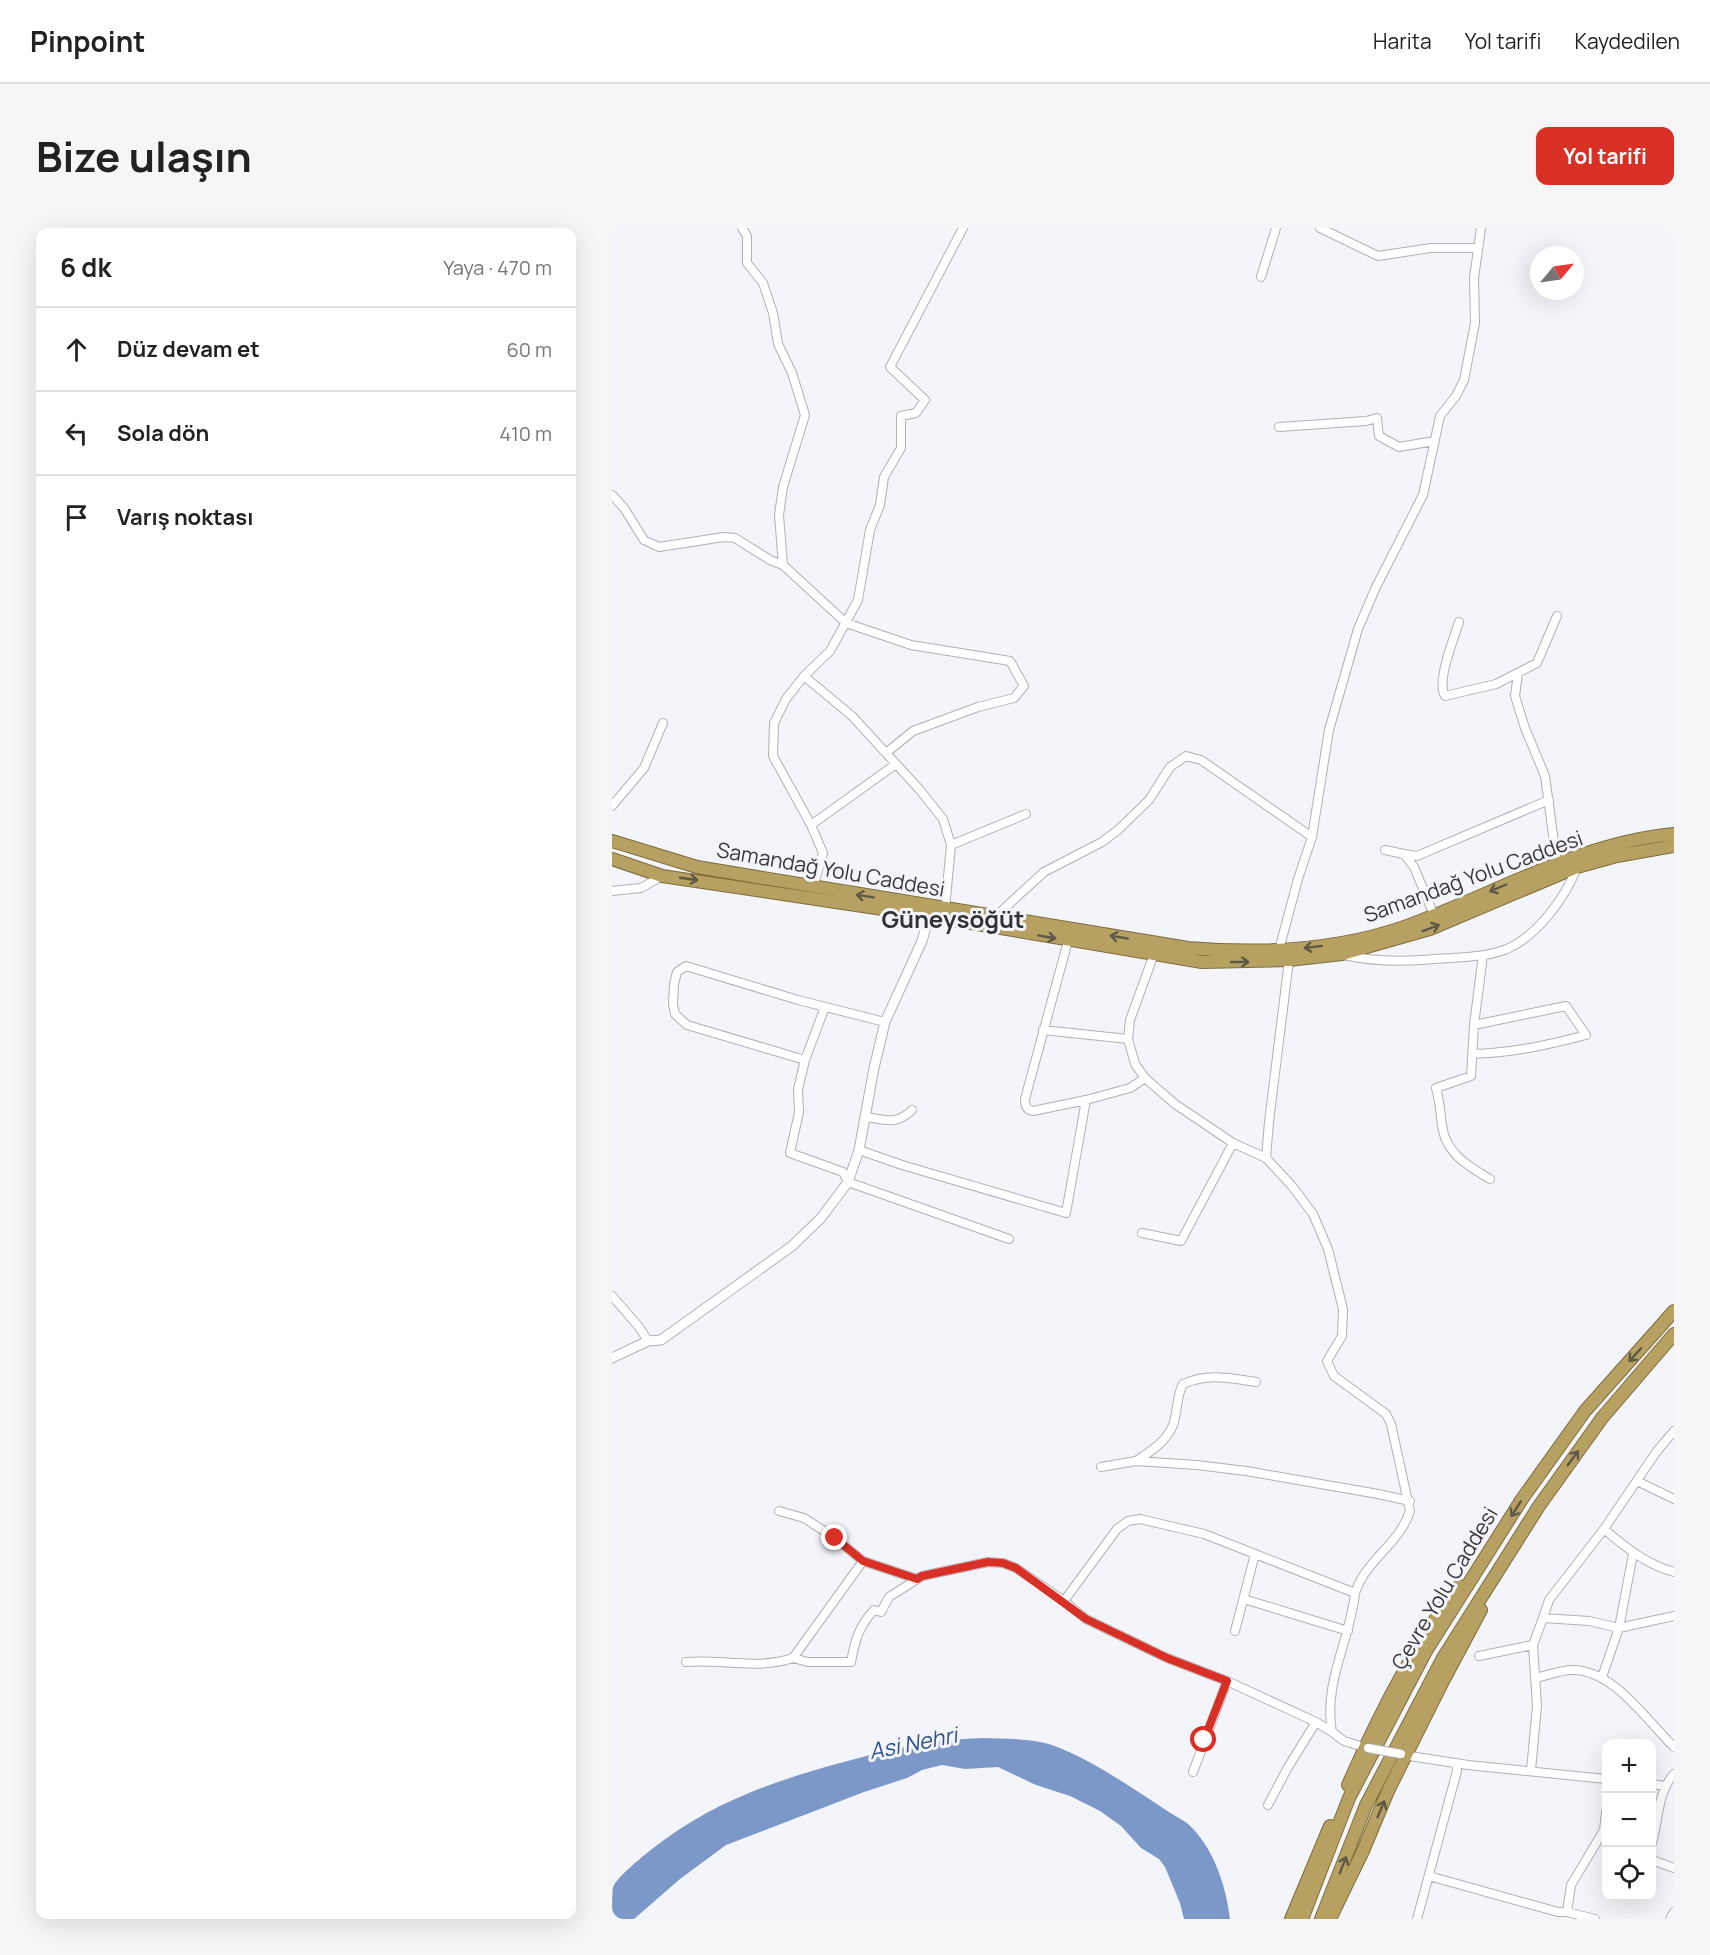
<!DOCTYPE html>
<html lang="tr">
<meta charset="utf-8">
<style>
:root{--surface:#fff;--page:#f6f6f6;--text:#222;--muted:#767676;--line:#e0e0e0;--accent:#d93025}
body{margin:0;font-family:Manrope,sans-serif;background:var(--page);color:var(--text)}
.controls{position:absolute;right:18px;bottom:18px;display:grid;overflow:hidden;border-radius:12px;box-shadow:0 6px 24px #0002}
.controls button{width:54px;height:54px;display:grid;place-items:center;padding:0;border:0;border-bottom:2px solid var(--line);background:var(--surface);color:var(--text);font:30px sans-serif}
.compass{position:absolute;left:918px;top:18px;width:54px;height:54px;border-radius:50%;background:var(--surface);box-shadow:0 6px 24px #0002;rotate:61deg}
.stop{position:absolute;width:18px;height:18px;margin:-14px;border:4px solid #d93025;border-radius:50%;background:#fff}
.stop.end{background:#d93025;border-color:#fff;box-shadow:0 2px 6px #0008}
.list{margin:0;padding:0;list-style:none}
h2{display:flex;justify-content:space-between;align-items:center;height:78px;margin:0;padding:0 24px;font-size:26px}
h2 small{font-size:20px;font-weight:400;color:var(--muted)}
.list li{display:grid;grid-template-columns:39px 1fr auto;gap:18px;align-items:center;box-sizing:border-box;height:84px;padding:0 24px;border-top:2px solid var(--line)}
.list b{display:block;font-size:22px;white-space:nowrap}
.list em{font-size:20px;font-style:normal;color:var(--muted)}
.icon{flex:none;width:33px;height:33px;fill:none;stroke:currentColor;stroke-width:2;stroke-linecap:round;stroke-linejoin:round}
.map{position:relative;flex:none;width:1062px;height:1691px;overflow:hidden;border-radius:12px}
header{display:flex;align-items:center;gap:36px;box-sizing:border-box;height:84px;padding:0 30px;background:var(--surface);border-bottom:2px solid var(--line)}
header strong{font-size:28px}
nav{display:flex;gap:33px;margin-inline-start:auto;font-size:21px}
.intro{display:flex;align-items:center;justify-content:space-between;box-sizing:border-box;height:144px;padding:0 36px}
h1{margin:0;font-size:42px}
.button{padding:15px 27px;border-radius:12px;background:var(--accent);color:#fff;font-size:21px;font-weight:700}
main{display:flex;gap:36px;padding:0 36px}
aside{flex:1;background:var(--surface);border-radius:12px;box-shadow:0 6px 24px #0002}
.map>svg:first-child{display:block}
.water{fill:#7c98c8}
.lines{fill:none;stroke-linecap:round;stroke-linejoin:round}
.minor-casing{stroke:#b0b0b7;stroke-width:10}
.tertiary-casing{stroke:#b0b0b7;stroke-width:11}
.trunk-casing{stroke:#7e6d3b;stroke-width:14}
.minor{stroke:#fff;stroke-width:8}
.tertiary{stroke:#fff;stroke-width:9}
.trunk{stroke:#b6a062;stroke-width:12}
.minor-bridge-casing{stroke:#b0b0b7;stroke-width:10;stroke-linecap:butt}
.minor-bridge{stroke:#fff;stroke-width:8}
.oneway{stroke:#5e5847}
.route{stroke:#d93025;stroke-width:8}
.labels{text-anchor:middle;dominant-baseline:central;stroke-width:6;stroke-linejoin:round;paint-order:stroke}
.street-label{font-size:21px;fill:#39393c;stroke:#f4f4fb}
.water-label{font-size:22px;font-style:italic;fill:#305390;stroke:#f4f4fb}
.quarter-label{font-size:24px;font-weight:bold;fill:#323237;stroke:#f4f4fb}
</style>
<header>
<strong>Pinpoint</strong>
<nav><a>Harita</a><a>Yol tarifi</a><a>Kaydedilen</a></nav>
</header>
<div class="intro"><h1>Bize ulaşın</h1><a class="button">Yol tarifi</a></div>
<main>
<aside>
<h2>6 dk<small>Yaya · 470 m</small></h2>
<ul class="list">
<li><svg class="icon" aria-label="ahead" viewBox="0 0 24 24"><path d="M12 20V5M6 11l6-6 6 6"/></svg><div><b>Düz devam et</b></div><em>60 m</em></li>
<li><svg class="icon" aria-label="left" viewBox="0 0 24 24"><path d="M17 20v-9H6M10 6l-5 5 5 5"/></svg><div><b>Sola dön</b></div><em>410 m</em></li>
<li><svg class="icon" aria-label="arrive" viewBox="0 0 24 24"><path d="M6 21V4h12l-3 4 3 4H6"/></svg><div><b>Varış noktası</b></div></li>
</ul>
</aside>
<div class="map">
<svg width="1062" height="1691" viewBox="0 0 1062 1691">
<rect width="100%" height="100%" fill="#f4f4fb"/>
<path class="water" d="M371 1510C393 1511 419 1510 440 1517 489 1535 531 1569 575 1595 601 1618 614 1657 618 1691H572L568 1675 553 1639 547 1631 529 1620 509 1598 488 1583 458 1568 424 1557 386 1539 353 1541 330 1537 310 1542 295 1550 252 1564 114 1617 68 1651 22 1691H0C0 1682 0 1667 1 1659 7 1647 29 1630 40 1621 99 1575 156 1555 228 1535 279 1521 319 1512 371 1510Z"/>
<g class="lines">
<g class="minor-casing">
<path id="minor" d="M130 0 135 8V35L151 55 161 85 166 116 180 145 193 187 171 259 167 287 171 337
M708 0 766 28 819 20H865
M649 49 664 0
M667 199 754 193 765 190 767 208 787 219 822 213
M0 267 12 280 32 312 47 319 112 309 123 310 158 332 171 337 234 395 299 417 398 433 412 458 402 470 366 479 301 503 274 525
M847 394C842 411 824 453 833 468L884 456 925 435 945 388
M906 445 903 468 913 500 933 548 945 636
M192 448 240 488 307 561 331 591 339 617 333 681
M0 578 32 540 51 495
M199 597 284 536
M339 617 414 586
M773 622 792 626 802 639 822 687
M792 626 805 628 937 572
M201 659 211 625 199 597 161 528 162 495 174 471 192 448 218 423 246 372 258 302 268 277 272 249 289 220V188L304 185 313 172 278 139 351 0
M0 663 29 660 50 648
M384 688 432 644 490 614 506 602 537 572 558 539 574 528 589 532 700 609
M456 713 413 871C413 877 414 882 421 883L474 872
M667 722 686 651 700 609 717 502 746 401 764 359 811 267 828 188 844 168 852 152 863 95 862 50 869 0
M542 726 518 792 516 811 523 836 533 850 563 876 621 915 654 930 680 958 701 986 716 1021 731 1081 730 1108 715 1133 722 1148 774 1186 779 1196 798 1283C790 1309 766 1325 751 1348 748 1353 745 1359 743 1365
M732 727C763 734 791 734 823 731 846 729 872 730 895 721 925 708 954 669 965 639
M871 727 862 797 859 848 824 860C828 873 828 884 830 897 833 925 856 938 878 951
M213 779 193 832 186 861 187 884 178 925 231 944 236 954 397 1011
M431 802 516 811
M860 826C900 825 936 817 974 807L954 778 862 797
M193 832 75 797 63 786 61 776 62 756 65 744 74 738 186 772 273 794
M254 889C274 892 285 897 300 882
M247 922 290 937 454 985 474 872 518 860 533 850
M654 930 657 894 677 732
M530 1005 569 1013 621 915
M0 1068 27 1099 36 1113
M524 1233C538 1224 555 1213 561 1197 566 1183 564 1169 571 1156 597 1145 616 1150 644 1154
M489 1239 524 1233 585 1237 634 1243 766 1266 798 1273
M1025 1253 1062 1271
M167 1283 192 1290 223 1310 251 1333 305 1351
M992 1301C1013 1319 1035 1337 1062 1344
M632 1371 736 1403
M452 1373 474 1391 555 1430 615 1453 704 1494
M931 1390 937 1372 992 1301 1045 1223 1062 1203
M623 1403 643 1326
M867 1428 921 1417
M181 1430 196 1434H239C243 1412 247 1398 262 1382L269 1384 277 1369 310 1348 376 1334 391 1335 404 1340 452 1373 505 1301 516 1293 528 1291 592 1306 743 1365C738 1413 711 1455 720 1504L732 1513 755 1520
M74 1434C110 1431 145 1442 181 1430L251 1333
M990 1449 1007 1400 1021 1326
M923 1450C934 1448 948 1442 960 1442 1001 1441 1035 1493 1062 1519
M791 1527 856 1537 994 1551
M919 1542 925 1478 921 1417 931 1390 977 1393 1007 1400 1062 1388
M581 1544 615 1453
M1040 1556 1053 1558
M656 1577 675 1541 704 1494 720 1504
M1040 1615C1047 1591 1045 1565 1062 1546
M1040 1632 1062 1640
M817 1648 946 1684H955L983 1691
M955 1684 959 1657 992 1602 994 1584
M805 1691 845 1543 844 1535
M1058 1691 1062 1684"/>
</g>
<g class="tertiary-casing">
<path id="tertiary" d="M0 1130 36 1113 49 1112 180 1018 209 990 236 954 247 922 262 840 273 794 310 713 317 688"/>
</g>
<g class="trunk-casing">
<path id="trunk" d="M0 613 85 639 576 720C648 726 723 723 792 699 881 667 966 615 1062 606
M0 631 50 648 317 688 590 734 677 732 730 726 818 701 965 639 1005 628 1062 618
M736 1557C765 1491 802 1416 847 1358
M679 1691 718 1598
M690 1691 737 1570 814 1423 910 1271 973 1183 1062 1083
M709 1691 754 1577 831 1430 927 1278 990 1190 1062 1106
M718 1691 751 1623 776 1563 830 1455 869 1382"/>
</g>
<use href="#minor" class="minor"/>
<use href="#tertiary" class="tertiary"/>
<use href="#trunk" class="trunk"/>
<g class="minor-bridge-casing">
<path id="minor-bridge" d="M756 1520 789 1526"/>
</g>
<use href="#minor-bridge" class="minor-bridge"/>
</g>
<defs><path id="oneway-shaft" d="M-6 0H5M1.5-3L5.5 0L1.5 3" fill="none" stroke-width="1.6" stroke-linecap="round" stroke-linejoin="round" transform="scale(1.5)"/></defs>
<g class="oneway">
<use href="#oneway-shaft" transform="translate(77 651) rotate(8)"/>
<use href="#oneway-shaft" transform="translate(886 660) rotate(157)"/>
<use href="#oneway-shaft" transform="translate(253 668) rotate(-171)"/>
<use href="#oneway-shaft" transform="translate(819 700) rotate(-20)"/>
<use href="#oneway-shaft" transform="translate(435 709) rotate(10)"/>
<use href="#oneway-shaft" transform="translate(507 709) rotate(-170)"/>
<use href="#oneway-shaft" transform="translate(701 719) rotate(173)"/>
<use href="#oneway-shaft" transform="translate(628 734)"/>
<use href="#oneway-shaft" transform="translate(1023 1127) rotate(132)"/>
<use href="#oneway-shaft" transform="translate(961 1230) rotate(-54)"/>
<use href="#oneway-shaft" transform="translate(904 1281) rotate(122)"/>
<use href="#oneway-shaft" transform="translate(769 1581) rotate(-67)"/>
<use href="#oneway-shaft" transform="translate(731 1637) rotate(-68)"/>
</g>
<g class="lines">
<path class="route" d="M223 1310 251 1333 305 1351 310 1348 376 1334 391 1335 404 1340 474 1391 555 1430 615 1453 592 1512"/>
</g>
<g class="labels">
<g class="street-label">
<text transform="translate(219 641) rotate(10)">Samandağ Yolu Caddesi</text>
<text transform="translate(861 648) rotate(-20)">Samandağ Yolu Caddesi</text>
<text transform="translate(832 1360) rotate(-59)">Çevre Yolu Caddesi</text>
</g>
<g class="water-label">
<text transform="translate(301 1515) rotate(-11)">Asi Nehri</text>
</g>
<g class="quarter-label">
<text x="341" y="690">Güneysöğüt</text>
</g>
</g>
</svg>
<div class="controls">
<button>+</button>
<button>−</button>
<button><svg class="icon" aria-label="locate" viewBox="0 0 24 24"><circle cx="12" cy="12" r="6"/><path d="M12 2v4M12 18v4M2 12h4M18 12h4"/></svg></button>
</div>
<svg class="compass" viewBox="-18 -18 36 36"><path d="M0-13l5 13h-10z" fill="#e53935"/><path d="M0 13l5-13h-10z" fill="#767676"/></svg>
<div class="stop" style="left:592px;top:1512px"></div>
<div class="stop end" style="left:223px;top:1310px"></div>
</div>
</main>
